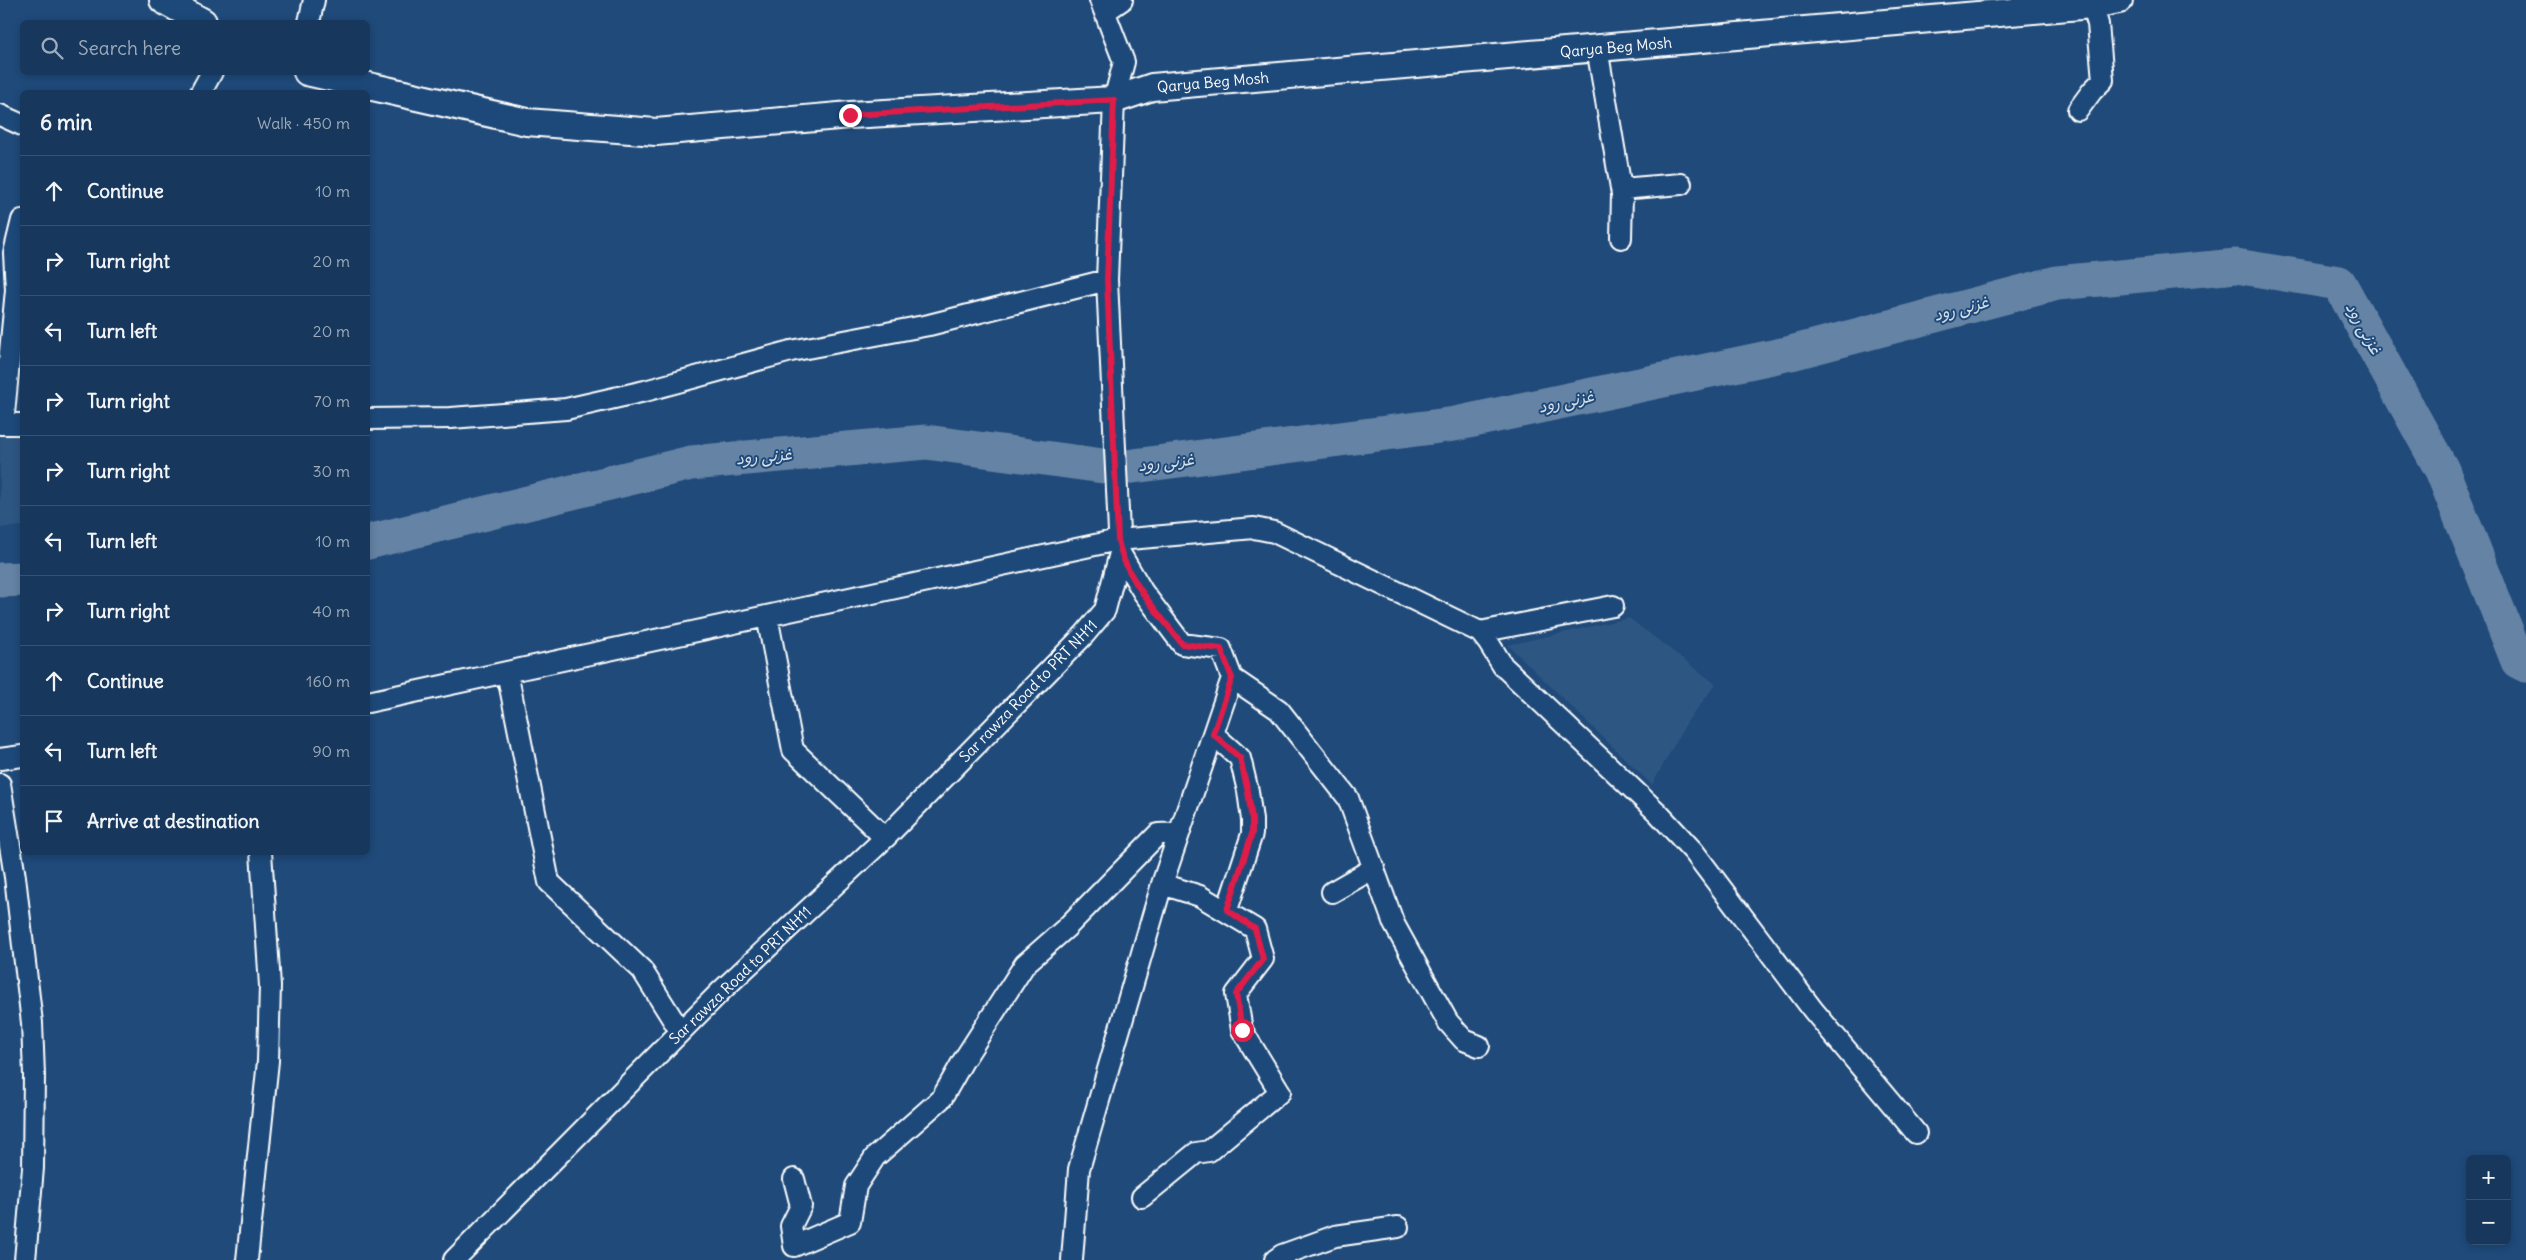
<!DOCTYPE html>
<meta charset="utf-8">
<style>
:root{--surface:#17385c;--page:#203f62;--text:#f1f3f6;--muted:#9eacbb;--line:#365272}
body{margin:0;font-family:Delius,"Playpen Sans Arabic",sans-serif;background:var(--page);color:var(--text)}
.controls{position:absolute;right:15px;bottom:15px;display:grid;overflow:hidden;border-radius:8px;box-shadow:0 2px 8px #0003}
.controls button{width:45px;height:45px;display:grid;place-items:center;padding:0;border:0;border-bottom:1px solid var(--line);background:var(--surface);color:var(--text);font:25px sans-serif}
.stop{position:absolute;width:15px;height:15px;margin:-11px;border:4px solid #e11d48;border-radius:50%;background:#fff}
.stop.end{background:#e11d48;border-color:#fff;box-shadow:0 1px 5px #0008}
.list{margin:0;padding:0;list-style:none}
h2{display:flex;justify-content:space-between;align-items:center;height:65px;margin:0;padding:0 20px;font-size:21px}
h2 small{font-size:16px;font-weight:400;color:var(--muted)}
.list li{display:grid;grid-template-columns:32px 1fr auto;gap:15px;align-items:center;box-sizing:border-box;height:70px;padding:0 20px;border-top:1px solid var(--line)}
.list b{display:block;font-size:19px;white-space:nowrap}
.list em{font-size:16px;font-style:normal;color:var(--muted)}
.icon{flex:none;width:28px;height:28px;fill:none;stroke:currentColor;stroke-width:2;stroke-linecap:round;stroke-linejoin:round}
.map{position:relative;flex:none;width:2526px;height:1260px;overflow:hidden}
.search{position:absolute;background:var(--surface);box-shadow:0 2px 8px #0003;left:20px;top:20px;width:350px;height:55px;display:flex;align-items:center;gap:12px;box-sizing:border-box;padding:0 18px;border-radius:8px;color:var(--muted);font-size:19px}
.panel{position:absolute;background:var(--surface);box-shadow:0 2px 8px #0003;left:20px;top:90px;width:350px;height:765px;border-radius:8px}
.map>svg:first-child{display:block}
.built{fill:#2e5683}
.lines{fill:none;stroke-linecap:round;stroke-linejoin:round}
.river{stroke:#6583a4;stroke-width:35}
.minor-casing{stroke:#fff;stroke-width:24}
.major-casing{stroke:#fff;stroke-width:30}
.minor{stroke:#1f4a7a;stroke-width:20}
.major{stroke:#1f4a7a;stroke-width:26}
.route{stroke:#e11d48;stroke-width:6}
.labels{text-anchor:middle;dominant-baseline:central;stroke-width:4;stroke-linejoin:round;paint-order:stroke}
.street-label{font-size:15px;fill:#fff;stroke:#1f4a7a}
.water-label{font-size:16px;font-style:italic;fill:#d8e0e8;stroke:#1f4a7a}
</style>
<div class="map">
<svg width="2526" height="1260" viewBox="0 0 2526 1260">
<rect width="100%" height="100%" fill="#1f4a7a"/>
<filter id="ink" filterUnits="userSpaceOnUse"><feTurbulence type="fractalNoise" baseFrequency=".02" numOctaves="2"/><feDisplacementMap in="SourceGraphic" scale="10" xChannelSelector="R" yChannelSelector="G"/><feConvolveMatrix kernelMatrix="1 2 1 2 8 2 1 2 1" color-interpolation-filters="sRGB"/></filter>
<g filter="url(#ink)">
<path class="built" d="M0 436H22V526L0 528Z
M1629 618 1716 684 1687 722 1652 785 1508 645Z"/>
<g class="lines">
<path class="river" d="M368 542 691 463 926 442 1118 468 1455 424 1791 353 2057 283 2236 266 2339 283 2442 470 2518 661 2526 665
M0 580 22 579"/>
<g class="minor-casing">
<path id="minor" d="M1106 11 1122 0
M309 22 314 0
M1597 48 1622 194 1621 238
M201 92 212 72
M2078 110 2092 91 2103 80 2098 24 2092 5
M0 115 22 125
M1621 189 1681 184
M368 419 451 418 566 409 645 391 791 351 929 325 1107 280
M0 424H22
M3 424 16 290 14 253 22 220
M1120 553 1143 592 1182 644 1221 649 1232 678 1279 710 1348 798 1394 924 1448 1022 1464 1040 1479 1046
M767 616 793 750 885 838
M1480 632 1613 606
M507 672 549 882 642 970 680 1031
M368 702 1118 540 1254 528 1274 532 1480 632 1488 642 1503 666 1658 813 1694 852 1813 1010 1916 1133
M1213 734 1240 758 1248 791 1252 820V834L1227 910
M0 759 22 756
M0 784 15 877 32 1023 34 1075 33 1168 25 1260
M1332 892 1374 868
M794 1179 801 1206 791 1226 794 1246 850 1222 856 1186 875 1157 942 1098 963 1061 1025 964 1066 928 1158 834 1179 833
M1142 1197 1196 1153 1209 1151 1280 1092 1242 1030 1236 994 1263 959 1255 929 1200 896 1162 884
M247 1260 268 1061 270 986 261 852
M454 1260 721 991 885 838 1084 635 1105 610 1120 553 1107 280 1114 100 1124 62 1100 0
M1072 1260 1079 1169 1162 884 1232 678
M1275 1260 1282 1255 1335 1236 1398 1227"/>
</g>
<g class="major-casing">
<path id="major" d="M163 0 203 22
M307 72 527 122 656 132 850 115 1114 100 1152 87 2092 5 2119 0"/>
</g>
<use href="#minor" class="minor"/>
<use href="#major" class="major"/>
</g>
</g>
<g class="lines" filter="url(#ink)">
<path class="route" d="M850 115 1114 100 1107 280 1118 540C1125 579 1159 613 1182 644L1221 649 1232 678 1213 734 1240 758 1248 792 1252 820V834L1227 910 1255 929 1263 959 1236 994 1242 1030"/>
</g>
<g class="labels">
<g class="street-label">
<text transform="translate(1616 47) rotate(-5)">Qarya Beg Mosh</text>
<text transform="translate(1213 82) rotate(-5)">Qarya Beg Mosh</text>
<text transform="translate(1028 691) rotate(-46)">Sar rawza Road to PRT NH11</text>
<text transform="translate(740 975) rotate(-44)">Sar rawza Road to PRT NH11</text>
</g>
<g class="water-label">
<text transform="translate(1961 308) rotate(-15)">غزنی رود</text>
<text transform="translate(2364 328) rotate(61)">غزنی رود</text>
<text transform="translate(1566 401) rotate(-12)">غزنی رود</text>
<text transform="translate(764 456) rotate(-5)">غزنی رود</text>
<text transform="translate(1166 462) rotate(-7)">غزنی رود</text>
</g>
</g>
</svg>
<div class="controls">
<button>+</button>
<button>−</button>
</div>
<div class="stop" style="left:1242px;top:1030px"></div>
<div class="stop end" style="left:850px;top:115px"></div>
<div class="search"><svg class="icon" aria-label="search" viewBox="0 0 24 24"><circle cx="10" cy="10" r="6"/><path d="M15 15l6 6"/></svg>Search here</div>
<section class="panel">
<h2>6 min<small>Walk · 450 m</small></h2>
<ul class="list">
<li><svg class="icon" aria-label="ahead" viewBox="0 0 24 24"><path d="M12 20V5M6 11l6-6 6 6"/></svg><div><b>Continue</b></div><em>10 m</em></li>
<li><svg class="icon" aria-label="right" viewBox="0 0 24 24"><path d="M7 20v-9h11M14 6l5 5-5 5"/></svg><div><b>Turn right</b></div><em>20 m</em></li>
<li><svg class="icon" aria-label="left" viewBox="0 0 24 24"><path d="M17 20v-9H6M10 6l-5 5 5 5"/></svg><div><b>Turn left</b></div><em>20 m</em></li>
<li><svg class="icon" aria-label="right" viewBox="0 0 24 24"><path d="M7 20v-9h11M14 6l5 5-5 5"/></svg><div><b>Turn right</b></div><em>70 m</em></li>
<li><svg class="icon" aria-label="right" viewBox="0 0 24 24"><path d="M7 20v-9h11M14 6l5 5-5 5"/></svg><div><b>Turn right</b></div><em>30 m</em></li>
<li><svg class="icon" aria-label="left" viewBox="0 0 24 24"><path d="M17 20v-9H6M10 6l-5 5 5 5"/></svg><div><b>Turn left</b></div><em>10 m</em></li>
<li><svg class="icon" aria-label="right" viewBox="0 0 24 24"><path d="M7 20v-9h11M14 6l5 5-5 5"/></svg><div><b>Turn right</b></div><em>40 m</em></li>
<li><svg class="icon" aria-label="ahead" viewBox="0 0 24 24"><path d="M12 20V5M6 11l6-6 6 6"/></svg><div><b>Continue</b></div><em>160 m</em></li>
<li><svg class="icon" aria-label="left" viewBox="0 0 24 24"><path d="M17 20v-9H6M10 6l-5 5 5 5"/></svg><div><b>Turn left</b></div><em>90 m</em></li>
<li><svg class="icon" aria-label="arrive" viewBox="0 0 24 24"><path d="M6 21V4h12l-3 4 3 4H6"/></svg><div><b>Arrive at destination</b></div></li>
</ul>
</section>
</div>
